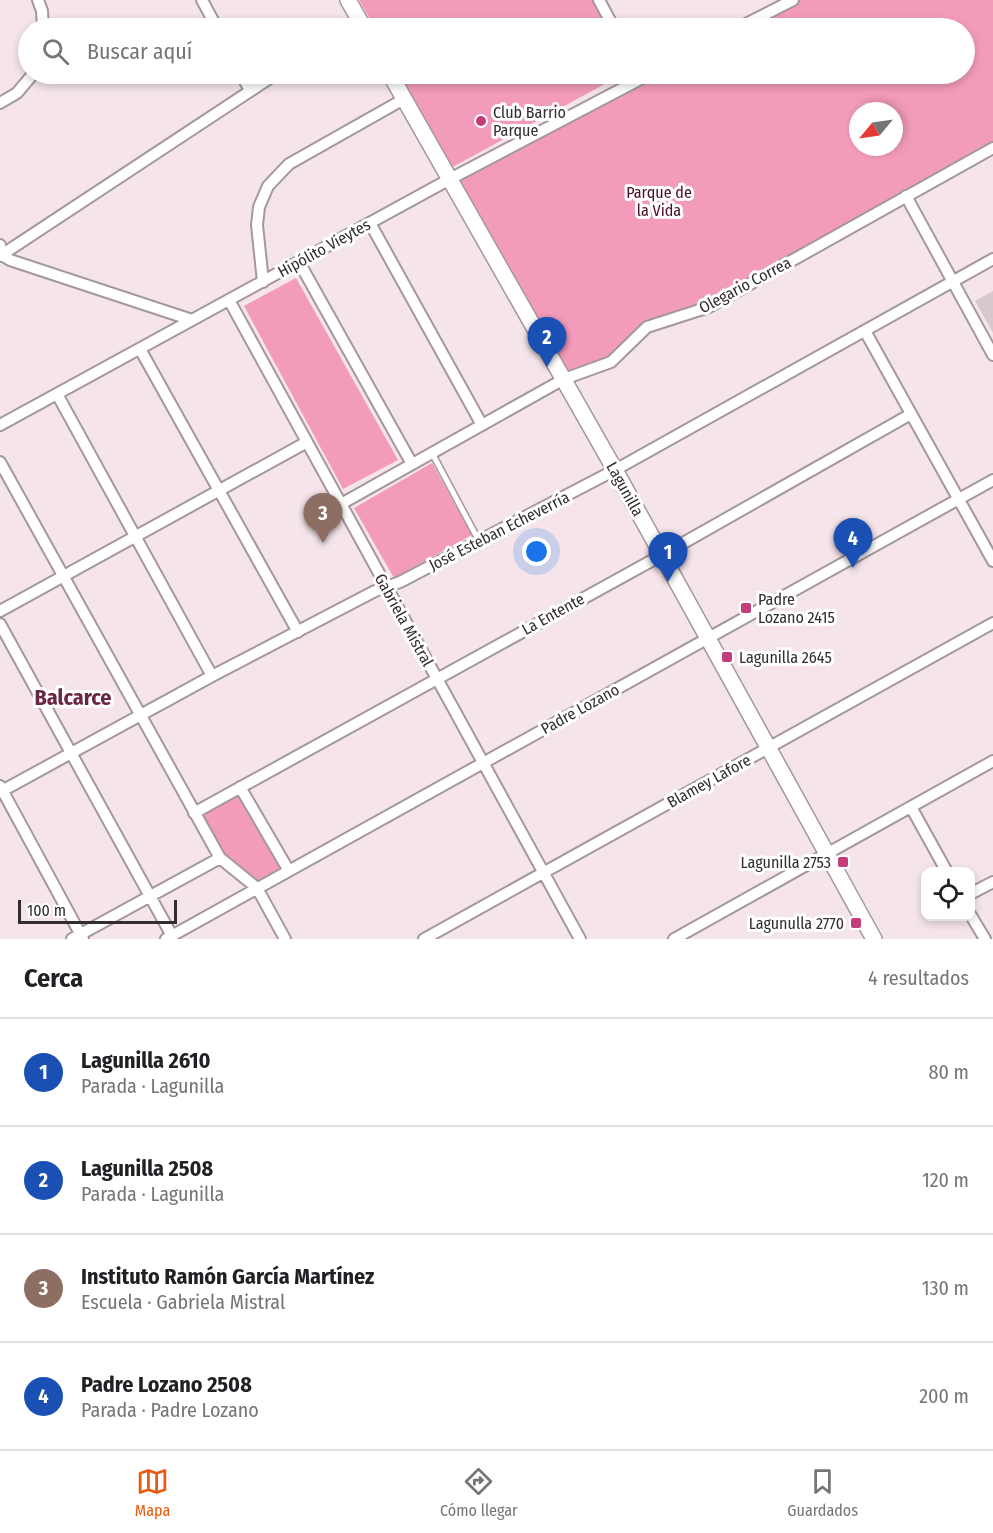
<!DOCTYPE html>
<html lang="es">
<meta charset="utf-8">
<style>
:root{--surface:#fff;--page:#f2f2f2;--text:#202124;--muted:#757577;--line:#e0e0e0;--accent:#ea580c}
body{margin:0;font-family:"Fira Sans Condensed",sans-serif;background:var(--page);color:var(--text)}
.controls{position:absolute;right:18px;bottom:18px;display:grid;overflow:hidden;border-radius:12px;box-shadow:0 3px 9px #0003}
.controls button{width:54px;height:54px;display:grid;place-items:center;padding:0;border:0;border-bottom:2px solid var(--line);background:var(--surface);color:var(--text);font:30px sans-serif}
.compass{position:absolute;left:849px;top:102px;width:54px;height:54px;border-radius:50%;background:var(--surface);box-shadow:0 3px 9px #0003;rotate:241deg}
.scale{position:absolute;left:18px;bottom:15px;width:159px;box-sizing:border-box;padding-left:6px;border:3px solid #332d2f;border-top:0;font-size:16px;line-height:21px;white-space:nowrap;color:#332d2f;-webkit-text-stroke:4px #fff;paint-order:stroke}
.you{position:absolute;left:537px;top:552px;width:21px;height:21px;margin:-15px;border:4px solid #fff;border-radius:50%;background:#1a73e8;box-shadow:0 0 0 9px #1a73e833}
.badge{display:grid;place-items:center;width:39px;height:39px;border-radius:50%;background:var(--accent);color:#fff;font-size:20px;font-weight:700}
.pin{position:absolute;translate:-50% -50px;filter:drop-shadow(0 2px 3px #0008)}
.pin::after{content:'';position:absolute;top:32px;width:21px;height:18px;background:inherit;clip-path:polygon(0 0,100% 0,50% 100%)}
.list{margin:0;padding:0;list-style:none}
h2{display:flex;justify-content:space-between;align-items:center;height:78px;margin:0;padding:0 24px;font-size:26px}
h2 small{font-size:20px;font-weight:400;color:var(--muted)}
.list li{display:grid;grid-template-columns:39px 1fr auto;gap:18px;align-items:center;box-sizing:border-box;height:108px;padding:0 24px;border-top:2px solid var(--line)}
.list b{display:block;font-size:22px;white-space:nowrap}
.list p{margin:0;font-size:20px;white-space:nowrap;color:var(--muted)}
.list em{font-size:20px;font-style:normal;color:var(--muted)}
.icon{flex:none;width:33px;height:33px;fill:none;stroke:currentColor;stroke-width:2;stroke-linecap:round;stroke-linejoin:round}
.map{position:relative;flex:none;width:993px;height:939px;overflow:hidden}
.search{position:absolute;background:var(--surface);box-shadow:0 3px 9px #0003;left:18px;right:18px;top:18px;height:66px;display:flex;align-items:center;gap:15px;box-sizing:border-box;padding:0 21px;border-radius:33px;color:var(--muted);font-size:22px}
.sheet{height:510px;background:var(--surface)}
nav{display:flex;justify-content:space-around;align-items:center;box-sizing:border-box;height:84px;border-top:2px solid var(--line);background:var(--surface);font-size:16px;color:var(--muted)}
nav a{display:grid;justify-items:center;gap:3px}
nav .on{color:var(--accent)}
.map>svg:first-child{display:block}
.green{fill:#f39bbb;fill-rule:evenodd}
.building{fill:#d7c8cd}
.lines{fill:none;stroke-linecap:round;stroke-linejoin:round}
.service-casing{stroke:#a5979c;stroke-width:8}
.minor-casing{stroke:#a5979c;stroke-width:14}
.secondary-casing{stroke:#a5979c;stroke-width:18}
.service{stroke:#fff;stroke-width:5}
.minor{stroke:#fff;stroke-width:10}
.secondary{stroke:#fff;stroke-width:15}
.poi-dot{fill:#c43d7b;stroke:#fff;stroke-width:2}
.labels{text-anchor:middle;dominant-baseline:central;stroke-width:6;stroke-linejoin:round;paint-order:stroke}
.poi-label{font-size:16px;fill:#332d2f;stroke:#fff;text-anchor:start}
.park-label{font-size:16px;fill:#490f2a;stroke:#fff}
.street-label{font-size:16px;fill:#332d2f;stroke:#fff}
.district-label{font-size:22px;font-weight:bold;fill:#682642;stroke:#fff}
</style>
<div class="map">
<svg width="993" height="939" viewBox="0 0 993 939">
<rect width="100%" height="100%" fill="#f5e5ea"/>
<path class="green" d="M359 0H593L609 28H375Z
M793 0H993V148L709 307 658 323 623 352 564 379 450 179 650 74H964V28H738ZM858 111H894V147H858Z
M400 74H623L451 168Z
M296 278 398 460 343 489 244 306Z
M432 463 472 535 394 578 354 508Z
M239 792 282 869 259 882 222 851 200 814Z"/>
<path class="building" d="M993 291V333L975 301Z"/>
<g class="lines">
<g class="service-casing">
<path id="service" d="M432 453 479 541"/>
</g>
<g class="minor-casing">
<path id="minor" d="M38 0 42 11 43 28
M202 0 217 28
M599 0 614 28
M348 28 360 21
M738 28 793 0
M241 74 250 90
M0 103 17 93 33 74
M906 196 993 355
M370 223 482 425
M0 245 2 255 10 260 192 320
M0 256 276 74
M299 262 412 464
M263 282 257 225 259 207 268 186 289 164 404 99
M229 300 580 939
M865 331 993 561
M140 349 298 632
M57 394 212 676
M0 425 450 179 650 74
M0 462 220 858 257 888 285 939
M341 504 564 379 611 362 647 327 709 307 993 148
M0 611 307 442
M0 624 172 936
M0 786 83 939
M240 787 289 871
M0 792 212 676 375 591 400 582 615 470 993 259
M911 807 947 872
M194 813 662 555 911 414
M970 894 993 882
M970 914 985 939
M72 939 220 858
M166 939 993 480
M424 939 993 623
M674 939 993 761"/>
</g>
<g class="secondary-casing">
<path id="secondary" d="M348 0 364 28
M390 74 615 470 874 939"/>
</g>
<use href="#service" class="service"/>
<use href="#minor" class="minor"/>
<use href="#secondary" class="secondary"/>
</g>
<g class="poi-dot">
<circle cx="481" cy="121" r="6"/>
<rect x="740" y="602" width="12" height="12" rx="3"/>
<rect x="721" y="651" width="12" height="12" rx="3"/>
<rect x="837" y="856" width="12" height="12" rx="3"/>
<rect x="850" y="917" width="12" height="12" rx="3"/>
</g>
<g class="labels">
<g class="poi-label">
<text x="493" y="112">Club Barrio<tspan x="493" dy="18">Parque</tspan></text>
<text x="758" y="599">Padre<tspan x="758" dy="18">Lozano 2415</tspan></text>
<text x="739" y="657">Lagunilla 2645</text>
<text x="831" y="862" text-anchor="end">Lagunilla 2753</text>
<text x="844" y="923" text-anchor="end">Lagunulla 2770</text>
</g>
<g class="park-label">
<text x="659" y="192">Parque de<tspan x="659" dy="18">la Vida</tspan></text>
</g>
<g class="street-label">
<text transform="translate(324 248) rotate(-29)">Hipólito Vieytes</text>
<text transform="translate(745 285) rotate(-28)">Olegario Correa</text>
<text transform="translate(625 489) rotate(61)">Lagunilla</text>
<text transform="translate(499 531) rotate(-27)">José Esteban Echeverría</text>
<text transform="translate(553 614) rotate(-29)">La Entente</text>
<text transform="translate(404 620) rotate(61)">Gabriela Mistral</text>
<text transform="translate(580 709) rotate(-29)">Padre Lozano</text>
<text transform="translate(709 781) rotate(-29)">Blamey Lafore</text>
</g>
<g class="district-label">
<text x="73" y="697">Balcarce</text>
</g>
</g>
</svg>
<div class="controls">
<button><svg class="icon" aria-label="locate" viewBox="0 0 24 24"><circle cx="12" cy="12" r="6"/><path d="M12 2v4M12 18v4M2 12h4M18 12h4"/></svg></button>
</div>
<svg class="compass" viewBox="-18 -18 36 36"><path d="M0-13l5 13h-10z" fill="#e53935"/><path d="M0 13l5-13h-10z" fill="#757577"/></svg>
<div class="scale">100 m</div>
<div class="you"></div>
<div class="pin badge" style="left:668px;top:582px;background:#1a4fb4">1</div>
<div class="pin badge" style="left:547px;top:367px;background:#1a4fb4">2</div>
<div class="pin badge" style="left:323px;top:543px;background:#8d6e63">3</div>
<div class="pin badge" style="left:853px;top:568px;background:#1a4fb4">4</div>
<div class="search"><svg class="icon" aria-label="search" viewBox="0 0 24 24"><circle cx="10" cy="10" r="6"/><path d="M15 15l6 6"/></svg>Buscar aquí</div>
</div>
<section class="sheet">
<h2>Cerca<small>4 resultados</small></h2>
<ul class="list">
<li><span class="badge" style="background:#1a4fb4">1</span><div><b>Lagunilla 2610</b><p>Parada · Lagunilla</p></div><em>80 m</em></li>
<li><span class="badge" style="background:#1a4fb4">2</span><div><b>Lagunilla 2508</b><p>Parada · Lagunilla</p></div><em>120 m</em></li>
<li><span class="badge" style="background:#8d6e63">3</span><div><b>Instituto Ramón García Martínez</b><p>Escuela · Gabriela Mistral</p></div><em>130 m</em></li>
<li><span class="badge" style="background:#1a4fb4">4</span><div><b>Padre Lozano 2508</b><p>Parada · Padre Lozano</p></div><em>200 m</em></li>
</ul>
</section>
<nav>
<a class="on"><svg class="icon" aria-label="map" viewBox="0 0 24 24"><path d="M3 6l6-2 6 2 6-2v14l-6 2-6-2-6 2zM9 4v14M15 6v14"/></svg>Mapa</a>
<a><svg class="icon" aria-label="directions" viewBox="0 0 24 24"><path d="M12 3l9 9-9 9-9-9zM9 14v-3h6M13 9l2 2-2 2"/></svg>Cómo llegar</a>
<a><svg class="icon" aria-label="saved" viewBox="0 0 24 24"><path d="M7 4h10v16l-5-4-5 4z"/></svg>Guardados</a>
</nav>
